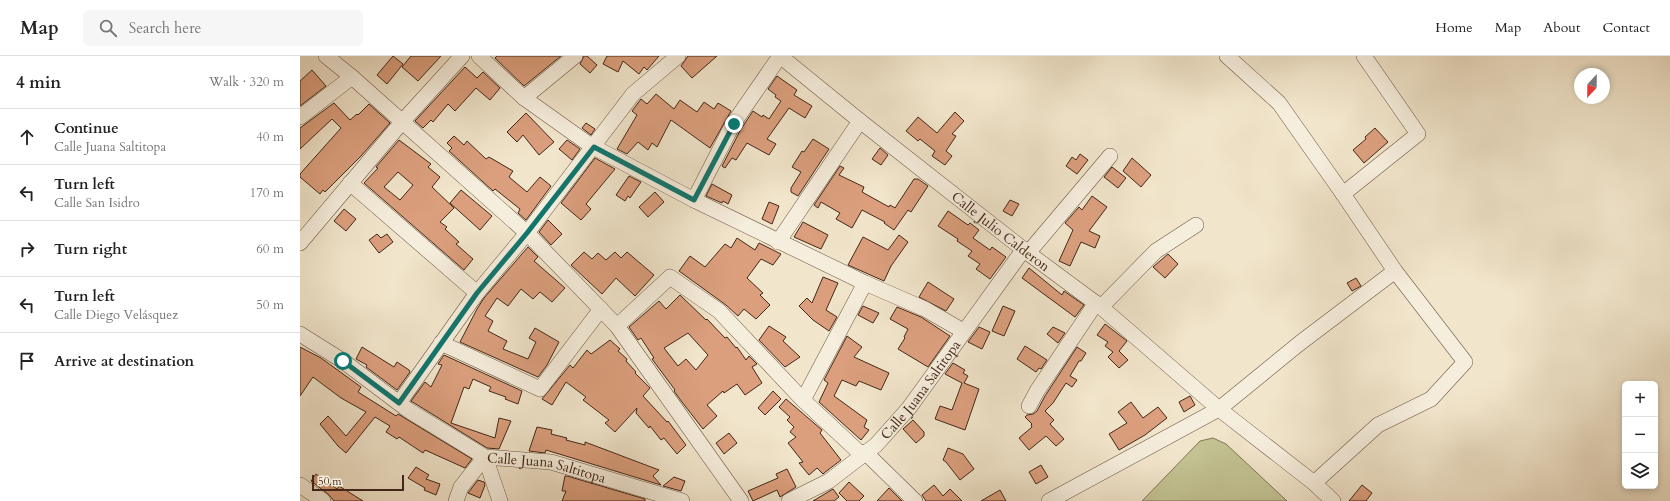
<!DOCTYPE html>
<meta charset="utf-8">
<style>
:root{--surface:#fff;--page:#f6f6f6;--text:#222;--muted:#767676;--line:#e0e0e0}
body{margin:0;font-family:Cardo,serif;background:var(--page);color:var(--text)}
.controls{position:absolute;right:12px;bottom:12px;display:grid;overflow:hidden;border-radius:6px;box-shadow:0 2px 6px #0003}
.controls button{width:36px;height:36px;display:grid;place-items:center;padding:0;border:0;border-bottom:1px solid var(--line);background:var(--surface);color:var(--text);font:20px sans-serif}
.compass{position:absolute;left:1274px;top:12px;width:36px;height:36px;border-radius:50%;background:var(--surface);box-shadow:0 2px 6px #0003;rotate:202deg}
.scale{position:absolute;left:12px;bottom:10px;width:92px;box-sizing:border-box;padding-left:4px;border:2px solid #442718;border-top:0;font-size:11px;line-height:14px;white-space:nowrap;color:#442718;-webkit-text-stroke:3px #f6eedd;paint-order:stroke}
.stop{position:absolute;width:12px;height:12px;margin:-9px;border:3px solid #0f766e;border-radius:50%;background:#fff}
.stop.end{background:#0f766e;border-color:#fff;box-shadow:0 1px 4px #0008}
.list{margin:0;padding:0;list-style:none}
h2{display:flex;justify-content:space-between;align-items:center;height:52px;margin:0;padding:0 16px;font-size:17px}
h2 small{font-size:13px;font-weight:400;color:var(--muted)}
.list li{display:grid;grid-template-columns:26px 1fr auto;gap:12px;align-items:center;box-sizing:border-box;height:56px;padding:0 16px;border-top:1px solid var(--line)}
.list b{display:block;font-size:15px;white-space:nowrap}
.list p{margin:0;font-size:13px;white-space:nowrap;color:var(--muted)}
.list em{font-size:13px;font-style:normal;color:var(--muted)}
.icon{flex:none;width:22px;height:22px;fill:none;stroke:currentColor;stroke-width:2;stroke-linecap:round;stroke-linejoin:round}
.map{position:relative;flex:none;width:1370px;height:445px;overflow:hidden}
header{display:flex;align-items:center;gap:24px;box-sizing:border-box;height:56px;padding:0 20px;background:var(--surface);border-bottom:1px solid var(--line)}
header strong{font-size:19px}
nav{display:flex;gap:22px;margin-inline-start:auto;font-size:14px}
.search{width:280px;height:36px;background:var(--page);display:flex;align-items:center;gap:10px;box-sizing:border-box;padding:0 14px;border-radius:6px;color:var(--muted);font-size:15px}
main{display:flex}
aside{flex:1;background:var(--surface)}
.map>svg:first-child{display:block}
.pitch{fill:#c2c292;stroke:#837455}
.building{fill:#db9f7d;stroke:#442718;fill-rule:evenodd}
.lines{fill:none;stroke-linecap:round;stroke-linejoin:round}
.minor-casing{stroke:#6f5645;stroke-width:16}
.minor{stroke:#f6eedd;stroke-width:15}
.route{stroke:#0f766e;stroke-width:5}
.labels{text-anchor:middle;dominant-baseline:central;stroke-width:3;stroke-linejoin:round;paint-order:stroke}
.street-label{font-size:14px;fill:#442718;stroke:#f6eedd}
</style>
<header>
<strong>Map</strong>
<div class="search"><svg class="icon" aria-label="search" viewBox="0 0 24 24"><circle cx="10" cy="10" r="6"/><path d="M15 15l6 6"/></svg>Search here</div>
<nav><a>Home</a><a>Map</a><a>About</a><a>Contact</a></nav>
</header>
<main>
<aside>
<h2>4 min<small>Walk · 320 m</small></h2>
<ul class="list">
<li><svg class="icon" aria-label="ahead" viewBox="0 0 24 24"><path d="M12 20V5M6 11l6-6 6 6"/></svg><div><b>Continue</b><p>Calle Juana Saltitopa</p></div><em>40 m</em></li>
<li><svg class="icon" aria-label="left" viewBox="0 0 24 24"><path d="M17 20v-9H6M10 6l-5 5 5 5"/></svg><div><b>Turn left</b><p>Calle San Isidro</p></div><em>170 m</em></li>
<li><svg class="icon" aria-label="right" viewBox="0 0 24 24"><path d="M7 20v-9h11M14 6l5 5-5 5"/></svg><div><b>Turn right</b></div><em>60 m</em></li>
<li><svg class="icon" aria-label="left" viewBox="0 0 24 24"><path d="M17 20v-9H6M10 6l-5 5 5 5"/></svg><div><b>Turn left</b><p>Calle Diego Velásquez</p></div><em>50 m</em></li>
<li><svg class="icon" aria-label="arrive" viewBox="0 0 24 24"><path d="M6 21V4h12l-3 4 3 4H6"/></svg><div><b>Arrive at destination</b></div></li>
</ul>
</aside>
<div class="map">
<svg width="1370" height="445" viewBox="0 0 1370 445">
<rect width="100%" height="100%" fill="#f1e5cb"/>
<filter id="stains"><feTurbulence type="fractalNoise" baseFrequency=".005" numOctaves="4"/><feColorMatrix values="0 0 0 0 .2 0 0 0 0 .09 0 0 0 0 .02 0 0 0 .5 -.17"/></filter>
<radialGradient id="worn" r=".72"><stop offset=".6" stop-color="#630" stop-opacity="0"/><stop offset="1" stop-color="#630" stop-opacity=".3"/></radialGradient>
<path class="pitch" d="M913 382 926 388 987 445H842L900 385Z"/>
<path class="building" d="M93 0 103 8 87 28 77 19Z
M111 0H141L118 25 102 11Z
M197 0H261L224 30 195 2Z
M284 0H287L297 9 290 17 280 8Z
M307 0H359L347 14 344 11 339 18 323 5 318 16 303 8Z
M388 0H417L392 22 381 10Z
M165 11 177 22 183 16 200 32 190 44 176 32 155 55 148 48 133 66 131 64 123 72 115 65Z
M12 14 26 30 0 50V25Z
M477 20 497 34 494 39 512 50 505 62 489 52 467 83 476 88 469 99 447 87 436 104 432 102 425 112 422 110 441 73 453 55 462 61 463 59 469 63 481 45 475 41 476 39 468 33Z
M356 38 374 53 380 44 397 56 404 46 414 53 418 47 431 55 410 92 371 64 357 91 352 87 348 94 338 86 327 98 317 93 337 59 332 55 341 43 347 48Z
M34 47 50 64 57 58 58 59 69 48 90 67 61 100 25 136 23 134 20 138 0 121V118L41 72 32 63 0 93V72Z
M655 56 664 65 652 78 656 80 646 95 652 100 645 109 632 100 635 95 620 83 618 85 606 75 618 61 637 77Z
M226 57 254 86 239 99 223 79 217 86 207 76Z
M286 67 295 73 291 79 282 72Z
M1075 72 1088 86 1064 107 1053 94 1066 83 1065 81Z
M154 80 164 89 167 85 186 103 189 101 213 115 209 121 227 136 240 121 251 130 226 164 218 157 220 153 195 133 193 135 149 95 152 92 147 87Z
M513 83 529 93 498 140 491 136V132L501 116 492 111 502 95 504 96Z
M99 84 131 108 128 111 140 121 132 131 154 152 140 166 147 171 145 173 159 186 156 188 173 203 164 214 64 127 78 112 76 111ZM98 116 113 129 100 144 84 131Z
M267 84 280 93 272 104 259 93Z
M580 92 588 99 581 109 572 103Z
M780 98 788 104 777 118 766 110 772 101 776 104Z
M295 102 315 113 286 148 291 153 281 164 261 147Z
M832 102 851 119 841 131 823 115Z
M540 110 544 112 539 119 564 131 562 136 589 151 590 149 595 152 614 123H618L628 130 611 156 608 154 594 174 584 167 585 166 562 154 552 172 536 163 540 157 521 146 518 152 514 149Z
M812 111 826 122 818 132 804 121Z
M329 120 341 126 330 142 328 140 325 145 316 139Z
M412 128 432 139 428 148 423 145 422 147 406 140Z
M161 134 192 160 180 174 150 147Z
M355 136 364 146 348 161 339 151Z
M792 140 807 151 789 175 800 180 795 192 781 186 770 210 759 205 773 174 765 167 779 151 782 154Z
M710 144 719 148 712 160 703 155Z
M469 146 479 150 472 168 462 163Z
M44 153 56 163 46 175 34 165Z
M648 155 668 169 670 167 679 174 673 182 690 194 692 191 706 201 690 223 676 213 680 208 668 200 672 195 657 185 658 183 638 170Z
M248 164 262 178 251 189 239 176Z
M503 166 528 179 521 193 494 181Z
M77 178 81 182 87 178 93 186 79 197 69 184Z
M599 179 608 186 591 210 584 225 548 209 563 181 588 194Z
M437 182 455 194 459 187 481 198 473 209 461 203 447 222 463 237 460 239 470 249 456 263 444 253 438 260 426 249 379 215 390 200 405 211 425 188 431 192Z
M228 191 238 201 234 205 265 232 252 246 240 236 233 243 221 233 208 250 197 242 185 260 193 265 188 275 207 285 203 293 228 303 236 286 229 282 235 272 259 286 247 309 238 321 160 286 177 253 184 242Z
M284 196 292 203 298 197 306 204 315 196 321 202 327 196 354 219 335 240 316 222 302 238 271 209Z
M868 198 878 208 865 222 853 211Z
M729 212 762 239 764 235 784 249 775 261 722 222Z
M523 221 538 227 526 254 537 261 529 275 513 264 499 250 507 242 512 247Z
M1056 222 1061 230 1052 235 1047 227Z
M628 226 654 243 646 255 619 241Z
M380 239 406 264 407 263 425 282 427 281 436 292 437 291 446 304 449 300 457 308 452 311 462 327 445 339 437 328 424 337 423 335 407 349 417 360 403 373 382 346 374 335 375 334 352 303 354 302 341 282 338 284 329 271 359 245 366 253ZM388 277 408 299 396 314 386 303 378 310 364 292Z
M563 250 579 257 573 267 558 259Z
M703 250 715 255 704 280 692 275Z
M597 251 621 261 650 280 628 311 598 293 605 282 604 281 608 273 590 263Z
M805 268 827 285 819 295 828 304 819 312 808 301 813 296 805 290 808 286 797 279Z
M469 270 486 281 483 285 500 301 485 311 459 284Z
M679 271 690 276 682 293 668 286Z
M753 271 765 277 758 287 747 278Z
M547 280 562 291 554 301 589 317 581 334 559 325 556 330 542 324 534 340 567 364 564 371 569 374 561 384 519 346 528 327 524 324Z
M310 284 320 293 318 295 327 303 326 305 336 316 335 317 350 332 343 340 367 366 368 365 386 389 377 398 364 382 361 384 350 370 349 372 336 357 337 352 315 376 305 367 309 364 283 344 286 341 266 326 252 349 242 343 270 309 273 312 287 294 291 298Z
M725 290 747 304 741 313 739 312 736 316 717 303Z
M0 291 21 302 61 331 58 336 96 360 98 358 172 403 165 412 125 394 123 397 99 381 97 383 86 376 90 370 75 361 46 397 38 390 20 368 28 360 46 380 66 356 41 342 13 321 0 340Z
M62 291 94 311 97 306 109 314 110 316 97 334 66 311 67 309 56 303Z
M777 291 786 297 781 305H779L770 320 777 324 772 331 766 327 753 347 745 355 754 364 750 368 764 383 756 390 746 380 729 394 719 382 732 371 731 369 732 368 725 361 727 359 733 358 737 355 745 340Z
M144 299 222 335 218 348 205 343 206 341 189 335 191 331 173 323 169 333 164 331 151 367 195 382 199 362 211 365 199 393 187 392 111 345 125 326 131 331 142 309 138 308Z
M653 307 665 314 663 317 668 320 664 327 679 333 665 374 635 363 640 350 652 354 662 327 645 318Z
M473 335 481 343 465 359 458 352Z
M890 340 895 349 884 356 879 346Z
M486 343 522 374 520 377 541 404 524 417 523 418 517 412 509 419 499 407 503 406 488 387 496 381 490 376 494 371 487 364 490 361 479 351Z
M831 346 843 362 858 351 867 362 845 379 819 394 809 378 827 367 818 356Z
M613 364 624 376V380L616 387 603 373Z
M237 371 252 374 251 378 267 382 266 384 285 389V386L359 414 353 420 361 429 246 394 245 397 229 395Z
M429 377 437 387 424 398 416 387Z
M648 392 663 398 674 413 660 424 646 406 643 404Z
M741 409 748 421 736 428 729 416Z
M116 411 129 419 126 423 140 428 136 439 124 434 125 432 108 422Z
M487 413 496 431 480 441 477 434 453 445 448 435 478 422 476 418Z
M16 418 37 433 39 430 63 445H34L28 438 11 425Z
M265 420H267L345 443V445H262L266 435H262Z
M374 421 385 425 381 435 363 430Z
M178 424 184 426 185 429 180 442 168 437Z
M549 426 564 440 559 445H547L539 437Z
M634 429 643 440 650 433 662 445H626L622 439Z
M1062 429 1072 437 1066 445H1049Z
M589 432 602 445H577Z
M533 433 539 441 534 445H513Z
M700 434 706 445H681Z"/>
<g class="lines">
<g class="minor-casing">
<g id="minor">
<path d="M26 0 52 21 227 177 317 270 441 445"/>
<path d="M179 0 224 42 290 89 394 144 565 227 625 253 663 275"/>
<path id="s1" d="M480 0 560 65 728 197 801 251 919 353 1014 427 1033 445"/>
<path d="M927 0 979 47 1043 138 1095 215 1165 306 1131 343 1078 369 1014 427"/>
<path d="M224 42 275 0"/>
<path d="M0 61 52 21"/>
<path d="M50 127 177 237"/>
<path d="M1043 138 1118 78 1064 0"/>
<path d="M394 144 433 68 480 0"/>
<path d="M478 186 560 65"/>
<path d="M0 187 102 66 162 0"/>
<path d="M728 197 810 100"/>
<path d="M801 251 856 195 896 169"/>
<path d="M317 270 370 221 419 255 503 344 562 399"/>
<path id="s2" d="M0 278 43 305 108 354 185 401 251 406 382 445"/>
<path d="M141 287 240 333 301 253"/>
<path d="M503 344 565 227"/>
<path d="M99 347 177 237 227 177 333 38 378 0"/>
<path d="M729 350 737 335 796 247"/>
<path d="M565 396 615 445"/>
<path d="M185 401 200 445"/>
<path d="M0 429 23 445"/>
<path d="M156 445 161 431 185 401"/>
<path id="s3" d="M489 445 529 425 576 389 609 352 724 193"/>
<path d="M749 445 919 353 1000 287 1095 215"/>
</g>
</g>
<use href="#minor" class="minor"/>
</g>
<g class="lines">
<path class="route" d="M43 305 99 347 177 237 227 177 294 91 394 144 434 68"/>
</g>
<g class="labels">
<g class="street-label">
<text stroke="none"><textPath href="#s1" startOffset="282">Calle Julio Calderon</textPath></text>
<text stroke="none"><textPath href="#s3" startOffset="175">Calle Juana Saltitopa</textPath></text>
<text stroke="none"><textPath href="#s2" startOffset="285">Calle Juana Saltitopa</textPath></text>
</g>
</g>
<rect width="100%" height="100%" filter="url(#stains)"/>
<rect width="100%" height="100%" fill="url(#worn)"/>
</svg>
<div class="controls">
<button>+</button>
<button>−</button>
<button><svg class="icon" aria-label="layers" viewBox="0 0 24 24"><path d="M12 4l9 5-9 5-9-5zM3 14l9 5 9-5"/></svg></button>
</div>
<svg class="compass" viewBox="-18 -18 36 36"><path d="M0-13l5 13h-10z" fill="#e53935"/><path d="M0 13l5-13h-10z" fill="#767676"/></svg>
<div class="scale">50 m</div>
<div class="stop" style="left:43px;top:305px"></div>
<div class="stop end" style="left:434px;top:68px"></div>
</div>
</main>
